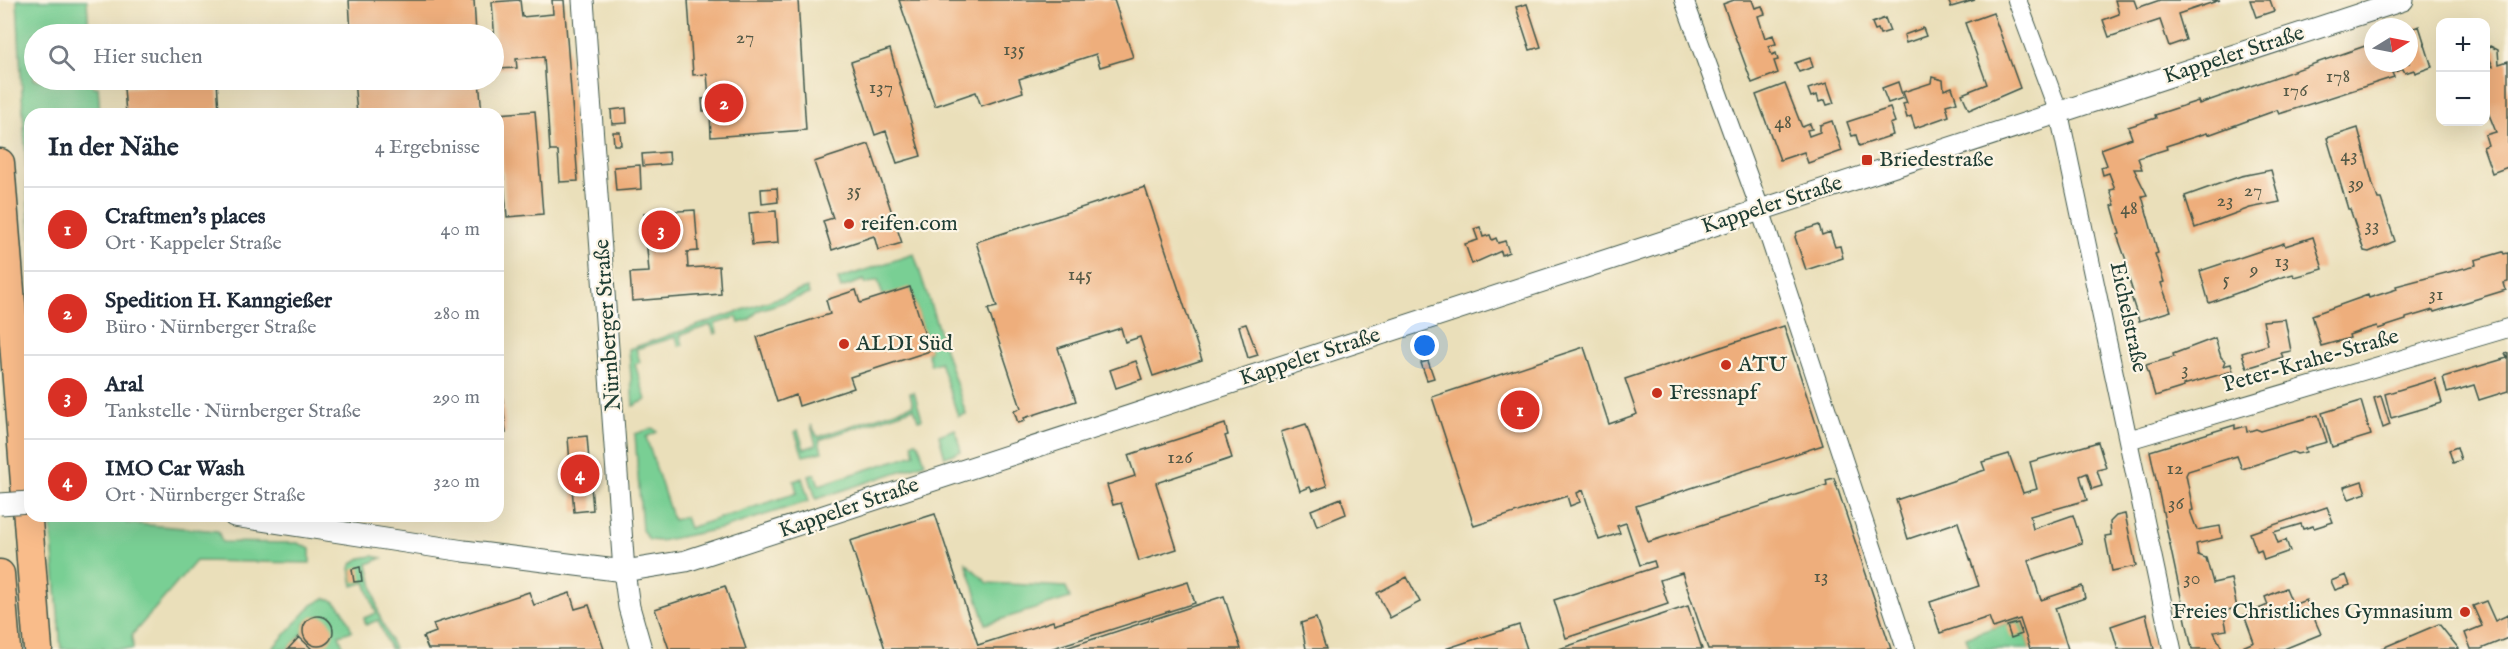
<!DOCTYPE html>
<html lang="de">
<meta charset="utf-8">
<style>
:root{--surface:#fff;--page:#f6f6f7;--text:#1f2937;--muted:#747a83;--line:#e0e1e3;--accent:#d93025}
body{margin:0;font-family:"IM FELL English",serif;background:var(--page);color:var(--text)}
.controls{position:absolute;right:18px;top:18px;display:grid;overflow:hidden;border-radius:12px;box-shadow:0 6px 24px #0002}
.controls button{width:54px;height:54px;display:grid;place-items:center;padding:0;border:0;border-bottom:2px solid var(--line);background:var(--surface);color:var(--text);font:30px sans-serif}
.compass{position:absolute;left:2364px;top:18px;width:54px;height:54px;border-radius:50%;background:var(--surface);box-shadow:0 6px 24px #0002;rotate:80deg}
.you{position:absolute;left:1425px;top:346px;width:21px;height:21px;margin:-15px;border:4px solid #fff;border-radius:50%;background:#1a73e8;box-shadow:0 0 0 9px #1a73e833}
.badge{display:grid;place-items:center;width:39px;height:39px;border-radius:50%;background:var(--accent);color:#fff;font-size:20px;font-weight:700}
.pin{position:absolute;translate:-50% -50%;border:3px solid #fff;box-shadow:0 2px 6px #0006}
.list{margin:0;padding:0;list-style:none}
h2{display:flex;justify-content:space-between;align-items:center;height:78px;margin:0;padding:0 24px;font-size:26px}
h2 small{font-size:20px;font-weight:400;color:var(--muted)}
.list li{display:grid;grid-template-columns:39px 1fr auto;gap:18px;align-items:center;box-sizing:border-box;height:84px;padding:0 24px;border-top:2px solid var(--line)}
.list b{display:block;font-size:22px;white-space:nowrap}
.list p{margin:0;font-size:20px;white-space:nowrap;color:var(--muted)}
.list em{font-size:20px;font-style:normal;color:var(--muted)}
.icon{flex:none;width:33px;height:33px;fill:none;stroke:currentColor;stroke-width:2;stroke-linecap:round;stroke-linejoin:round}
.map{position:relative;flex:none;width:2508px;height:649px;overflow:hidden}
.search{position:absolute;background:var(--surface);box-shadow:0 6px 24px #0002;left:24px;top:24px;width:480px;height:66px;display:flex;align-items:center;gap:15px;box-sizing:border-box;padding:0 21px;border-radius:33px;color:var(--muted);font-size:22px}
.panel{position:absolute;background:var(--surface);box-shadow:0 6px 24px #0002;left:24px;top:108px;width:480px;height:414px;border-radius:18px}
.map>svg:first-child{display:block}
.green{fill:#79cf94;stroke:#4c8664;stroke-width:1.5}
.building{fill:#eeae7c}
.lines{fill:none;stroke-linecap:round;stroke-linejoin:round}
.minor-casing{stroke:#3d5548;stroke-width:20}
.tertiary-casing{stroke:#3d5548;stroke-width:23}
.trunk-casing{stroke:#3d5548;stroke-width:31}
.minor{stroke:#fff;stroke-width:18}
.tertiary{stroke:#fff;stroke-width:21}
.trunk{stroke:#f9bc8a;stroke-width:28}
.tertiary-bridge-casing{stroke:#3d5548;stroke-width:23;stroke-linecap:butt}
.tertiary-bridge{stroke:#fff;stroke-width:21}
.poi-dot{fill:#c8321e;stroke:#fcf5e5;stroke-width:2}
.labels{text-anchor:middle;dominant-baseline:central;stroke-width:4.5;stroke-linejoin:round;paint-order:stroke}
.number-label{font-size:20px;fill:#535946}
.street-label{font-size:22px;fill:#1f3d34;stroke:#fcf5e5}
.poi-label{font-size:22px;fill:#1f3d34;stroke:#fcf5e5;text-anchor:start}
</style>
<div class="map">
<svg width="2508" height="649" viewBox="0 0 2508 649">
<rect width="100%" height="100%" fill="#fcf5e5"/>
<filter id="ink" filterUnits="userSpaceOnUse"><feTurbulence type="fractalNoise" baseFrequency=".0167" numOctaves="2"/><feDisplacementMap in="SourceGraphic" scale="12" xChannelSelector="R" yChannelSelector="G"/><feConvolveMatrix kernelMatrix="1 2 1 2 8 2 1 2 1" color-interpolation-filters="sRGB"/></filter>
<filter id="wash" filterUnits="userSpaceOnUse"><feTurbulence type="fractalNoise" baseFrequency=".008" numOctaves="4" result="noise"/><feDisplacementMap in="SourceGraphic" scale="24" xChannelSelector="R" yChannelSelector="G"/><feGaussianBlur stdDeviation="1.35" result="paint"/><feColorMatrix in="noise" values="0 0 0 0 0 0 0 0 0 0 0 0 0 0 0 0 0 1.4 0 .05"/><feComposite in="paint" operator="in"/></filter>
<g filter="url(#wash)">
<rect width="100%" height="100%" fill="#eadfba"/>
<path class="green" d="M17 0H87L89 34H34V80H92L93 87H98L100 114H30V239Z
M914 254 966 414 958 416 940 362 931 365 927 352 930 351 910 288 883 296 878 280 866 284 864 280 841 288 838 279Z
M807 288 809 294 759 310 749 320 739 323 737 317 715 324 717 333 714 334 711 325 680 335 683 345 679 346 676 337 636 349 640 362 635 364 646 400 633 406 629 349Z
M914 392 922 419 918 420 914 408 819 440 822 452 803 456 795 432 798 430 804 449 816 445 811 425 818 437 913 405 910 393Z
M653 428 657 432 646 437 673 520 685 517 689 528 797 493 794 481 802 478 809 501 724 528 660 541 649 540 642 530 635 434Z
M955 429 961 451 945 457 939 435Z
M915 441 919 445 925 463 816 499 809 476 815 474 819 485 915 454 912 443Z
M50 516H125L126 523 218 531 222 542 298 543 310 549V563L196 561 132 635 133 649H61Z
M373 556 382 558 368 564 379 615 394 649H390L378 620 366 625 364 618 376 613 365 582 353 586 350 568 353 563 361 558Z
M966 563 988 583 1066 587 1070 598 986 624Z
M325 598C342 601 346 616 352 631L339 635 344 649H314L330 639 332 630 329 622 318 616 305 623 303 633 288 649H272L312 605Z
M2020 619 2030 649H1970L1966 637Z"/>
<g id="blocks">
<path class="building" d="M349 0H474L476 34H351Z
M520 0 522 17 553 14 552 0H564L578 181 560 182 558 151H550L544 57 516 59 517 68 497 69 492 2Z
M688 0H798L806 130 711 137 710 111H703L702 99 709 98 707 74 693 75Z
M899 0H1114L1133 57 1100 67 1096 54 1019 79 1023 92 981 106 976 92 935 106Z
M1734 0H1752L1755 8 1762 6 1765 14 1758 16 1765 38 1773 35 1776 44 1768 46 1772 55 1776 53 1778 60 1774 61 1778 73 1752 83 1723 4Z
M1948 0H1975L1951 7Z
M2115 0H2134L2137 8 2160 0H2220L2178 14 2186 40 2169 46 2160 20 2109 37 2103 20 2119 14Z
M2250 0H2270L2274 11 2256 17Z
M1527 4 1541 47 1530 50 1516 7Z
M1993 13 2020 88 1969 110 1962 94 1987 84 1965 23Z
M1885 18 1890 31 1880 34 1878 29 1875 30 1872 23Z
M2419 26 2432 67 2415 73 2414 70 2405 73 2403 69 2392 73 2394 77 2279 114 2277 110 2208 135 2207 133 2166 146 2167 149 2138 158 2142 169H2134L2147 195 2142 196 2158 253 2155 254 2164 282 2161 283 2171 311 2139 321 2130 293 2133 292 2124 264 2127 263 2117 235 2120 234 2112 206 2115 205 2110 190 2115 189 2109 173 2103 175 2101 167 2107 165 2101 149 2132 138 2128 127 2156 118 2155 115 2198 101 2199 104 2365 46 2373 44V63H2409V30Z
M1923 28 1926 36 1906 43 1904 35Z
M2490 46 2498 50 2499 64 2508 61V167L2492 173 2483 147 2488 145 2485 135 2496 132 2486 107V69L2493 66 2486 51Z
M890 49 921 156 897 163 886 131 875 135 851 62Z
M1810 58 1813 67 1799 72 1795 63Z
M1932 77 1943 80 1944 90 1952 87 1957 102 1946 105 1949 116 1915 128 1911 116 1907 118 1903 104 1907 103 1903 92 1931 83Z
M354 80H479L482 114H357Z
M217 81 219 111 126 114 124 88Z
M1898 82 1903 98 1888 103 1882 88Z
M1827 83 1834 103 1827 105 1825 100 1819 102 1817 95 1811 97 1808 89Z
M1785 84 1802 127 1810 124 1812 129 1807 130 1809 136 1820 132V125L1832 121 1842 151 1808 163 1804 152 1780 160 1756 95Z
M626 108 627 123 612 124 611 110Z
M1890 108 1895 122 1890 124 1893 135 1859 146 1856 135 1852 136 1847 122Z
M535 111 543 214 507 217 498 114Z
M2358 128 2373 185 2378 199H2381L2395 241 2369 252 2364 251 2350 209H2348L2327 138Z
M613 132H620L621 145H614Z
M869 144 902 243 878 250 874 236 832 250 823 221 833 218 814 162Z
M669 152 670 164 643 166 642 154Z
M640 165 641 189 616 191 614 167Z
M2271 170 2280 202 2250 208 2195 228 2185 196 2241 176Z
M1145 187 1202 360 1153 376 1140 337 1125 342 1121 328 1058 348 1076 401 1024 418 1025 421 1018 423 1014 411 1021 408 988 309 997 307 976 242Z
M777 188 778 202 762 204 761 189Z
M695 210 698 251 687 252 688 268 719 266 721 294 632 301 630 273 649 272 644 213Z
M776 211 778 243 752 245 749 213Z
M1819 225 1822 235 1830 232 1835 247 1840 246 1843 258 1806 270 1795 237 1797 232Z
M1480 227 1483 237 1490 235 1492 240 1496 238 1498 243 1505 241 1509 252 1502 255 1501 251 1472 264 1465 244 1478 240 1474 229Z
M2313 237 2323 269 2295 277 2293 274 2279 278 2209 303 2200 271 2284 243 2285 246Z
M2503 252 2504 254 2508 253V282L2504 283 2506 290 2434 312 2433 310 2406 318V320L2378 329 2377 326 2363 330 2349 335 2350 338 2321 346 2312 315 2368 295 2369 298 2397 289 2396 286 2476 265 2475 260Z
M910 287 930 351 850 377 854 388 799 406 796 395 777 402 757 337 830 314 826 300 856 290 860 303Z
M2285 319 2291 351 2281 353 2283 357 2247 368 2242 353 2268 345 2263 321Z
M1246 324 1258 355 1248 358 1239 326Z
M1784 326 1823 445 1636 506 1648 542 1827 485 1826 480 1834 478 1891 649H1708L1682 573 1660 580 1668 604 1566 638 1554 600 1656 567 1654 561 1640 565 1626 523 1617 526 1620 533 1599 540 1583 490 1577 493 1580 502 1570 506 1567 496 1474 526 1432 397 1584 347 1609 424 1637 414 1625 379Z
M2215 338 2221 357 2225 361 2223 366 2231 364 2233 371 2183 385 2184 387 2155 396 2146 365 2174 357 2173 354Z
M2508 353V391L2479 400 2474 385 2447 393 2443 377 2507 358 2505 354Z
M498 354 506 433H498Z
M1136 361 1142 379 1116 388 1110 370Z
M1428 361 1434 378 1427 380 1421 363Z
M2435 379 2442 403 2391 418 2385 394Z
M2381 396 2390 425 2383 428 2374 398Z
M2361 401 2371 435 2332 447 2322 413Z
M2318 415 2327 442 2305 448 2306 452 2297 454 2293 452 2242 469 2237 456 2188 471 2186 475 2193 510 2190 511 2197 530 2220 526 2222 538 2196 544 2198 555 2206 558 2213 583 2231 579 2237 608 2223 611 2227 630 2214 632 2222 649H2192L2150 451 2235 425V429L2246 426 2247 432 2256 429 2261 431Z
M1225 424 1228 435 1225 436 1232 458 1156 483 1177 549 1139 561 1121 503 1113 505 1107 485 1135 476 1128 455Z
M1306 424 1327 486 1312 491 1310 487 1300 491 1281 432Z
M587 436 593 510 574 512 568 438Z
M2098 442 2106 468 2097 470 2102 486 2092 489 2087 473 2080 476 2087 500 2030 516 2033 529 2073 515 2082 543 2028 561 2041 600 2082 586 2085 598 2055 608 2068 649H2030L2020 619 1993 628 1989 617 1940 633 1930 602 1979 586 1958 522 1908 539 1896 500 1985 470 1982 462 2009 454 2023 493 2037 489 2030 462Z
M2457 447 2461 460 2453 463 2449 450Z
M2362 481 2366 493 2349 499 2344 487Z
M1341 498 1346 514 1317 526 1311 510Z
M2327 507 2333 522 2314 528 2313 526 2303 529 2301 524 2274 532 2278 543 2286 540 2290 551 2264 560 2261 550 2257 552 2250 533Z
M935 514 978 645 1053 621 1054 624 1188 582 1195 603 1050 649H885L850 541Z
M2125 514 2136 566 2112 571 2105 536 2111 535 2110 522 2116 516Z
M360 567 362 581 354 582 352 569Z
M2346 575 2350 585 2335 590 2331 581Z
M1407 577 1420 602 1390 618 1377 593Z
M725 586 746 649H669L655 609Z
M2286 588 2293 605 2306 600 2321 634 2284 649H2238L2254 642 2244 615 2268 605 2265 597Z
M529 592 534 605 570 593 575 609 589 605 604 649H428L423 637 436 632 433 624Z
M1224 596 1241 649H1063Z
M2486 601 2495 621 2508 615V638L2481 649H2471L2465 633 2482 626 2473 606Z
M1688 606 1702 649H1559Z
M2146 614 2154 649H2118L2111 626Z
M303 631a15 15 0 1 1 30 0a15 15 0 1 1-30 0Z
M1316 618 1326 649H1306L1301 623Z
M2018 623 2022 634 2011 638 2007 626Z
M2439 624 2459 649H2380Z
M1519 625 1527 649H1445Z
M299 637 312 649H288Z"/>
</g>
</g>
<g filter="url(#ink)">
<use href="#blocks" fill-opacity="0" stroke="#3d5548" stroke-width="1.5"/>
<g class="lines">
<g class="minor-casing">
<path id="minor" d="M1684 0 1760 209 1906 649
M2017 0 2059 113 2172 649
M2128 440 2508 328"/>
</g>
<g class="tertiary-casing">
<path id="tertiary" d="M583 0 624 571 629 607 641 649
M234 516 464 551 624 571 686 561 2403 0"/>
</g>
<g class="trunk-casing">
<path id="trunk" d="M0 163 38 649
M0 574 6 649"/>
</g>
<use href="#minor" class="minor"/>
<use href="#tertiary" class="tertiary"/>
<use href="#trunk" class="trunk"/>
<g class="tertiary-bridge-casing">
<path id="tertiary-bridge" d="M0 504 30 502"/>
</g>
<use href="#tertiary-bridge" class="tertiary-bridge"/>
</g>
</g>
<g class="poi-dot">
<rect x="1861" y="154" width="12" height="12" rx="3"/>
<circle cx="849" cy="224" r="6"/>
<circle cx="844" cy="344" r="6"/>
<circle cx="1726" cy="365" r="6"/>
<circle cx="1657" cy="393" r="6"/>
<circle cx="2465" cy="612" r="6"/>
</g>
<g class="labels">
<g class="number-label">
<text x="745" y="37">27</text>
<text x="1014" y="49">135</text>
<text x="2338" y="76">178</text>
<text x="881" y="87">137</text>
<text x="2295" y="90">176</text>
<text x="1783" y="122">48</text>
<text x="2349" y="155">43</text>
<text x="2356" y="183">39</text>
<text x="854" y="190">35</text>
<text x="2253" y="190">27</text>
<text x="2225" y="200">23</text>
<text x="2129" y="208">48</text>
<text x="2372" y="225">33</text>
<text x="2282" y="261">13</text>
<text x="2254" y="269">9</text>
<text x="1080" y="274">145</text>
<text x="2226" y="279">5</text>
<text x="2436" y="294">31</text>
<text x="2185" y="369">3</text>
<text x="1180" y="457">126</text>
<text x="2175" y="468">12</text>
<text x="2176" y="503">36</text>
<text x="1821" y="576">13</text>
<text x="2192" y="578">30</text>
</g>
<g class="street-label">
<text transform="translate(2234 55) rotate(-18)">Kappeler Straße</text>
<text transform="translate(1772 205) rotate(-18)">Kappeler Straße</text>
<text transform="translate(2128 317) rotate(78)">Eichelstraße</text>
<text transform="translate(608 325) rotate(-94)">Nürnberger Straße</text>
<text transform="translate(1310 357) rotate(-18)">Kappeler Straße</text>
<text transform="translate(2311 361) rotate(-16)">Peter-Krahe-Straße</text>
<text transform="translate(849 508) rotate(-19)">Kappeler Straße</text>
</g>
<g class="poi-label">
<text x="1879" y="160">Briedestraße</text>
<text x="861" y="224">reifen.com</text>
<text x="856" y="344">ALDI Süd</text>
<text x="1738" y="365">ATU</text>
<text x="1669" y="393">Fressnapf</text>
<text x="2453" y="612" text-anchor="end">Freies Christliches Gymnasium</text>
</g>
</g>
</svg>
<div class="controls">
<button>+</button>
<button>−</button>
</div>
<svg class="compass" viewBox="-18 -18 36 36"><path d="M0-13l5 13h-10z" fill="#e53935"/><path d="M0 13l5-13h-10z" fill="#747a83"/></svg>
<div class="you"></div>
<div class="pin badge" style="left:1520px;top:410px">1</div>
<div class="pin badge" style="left:724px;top:103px">2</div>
<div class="pin badge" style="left:661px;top:230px">3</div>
<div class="pin badge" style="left:580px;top:474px">4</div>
<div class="search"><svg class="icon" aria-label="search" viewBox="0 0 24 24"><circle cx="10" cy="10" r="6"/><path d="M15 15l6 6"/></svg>Hier suchen</div>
<section class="panel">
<h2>In der Nähe<small>4 Ergebnisse</small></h2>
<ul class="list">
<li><span class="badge">1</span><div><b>Craftmen's places</b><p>Ort · Kappeler Straße</p></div><em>40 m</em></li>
<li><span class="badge">2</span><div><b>Spedition H. Kanngießer</b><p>Büro · Nürnberger Straße</p></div><em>280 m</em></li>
<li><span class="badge">3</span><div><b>Aral</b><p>Tankstelle · Nürnberger Straße</p></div><em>290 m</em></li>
<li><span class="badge">4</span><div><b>IMO Car Wash</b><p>Ort · Nürnberger Straße</p></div><em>320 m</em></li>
</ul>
</section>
</div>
